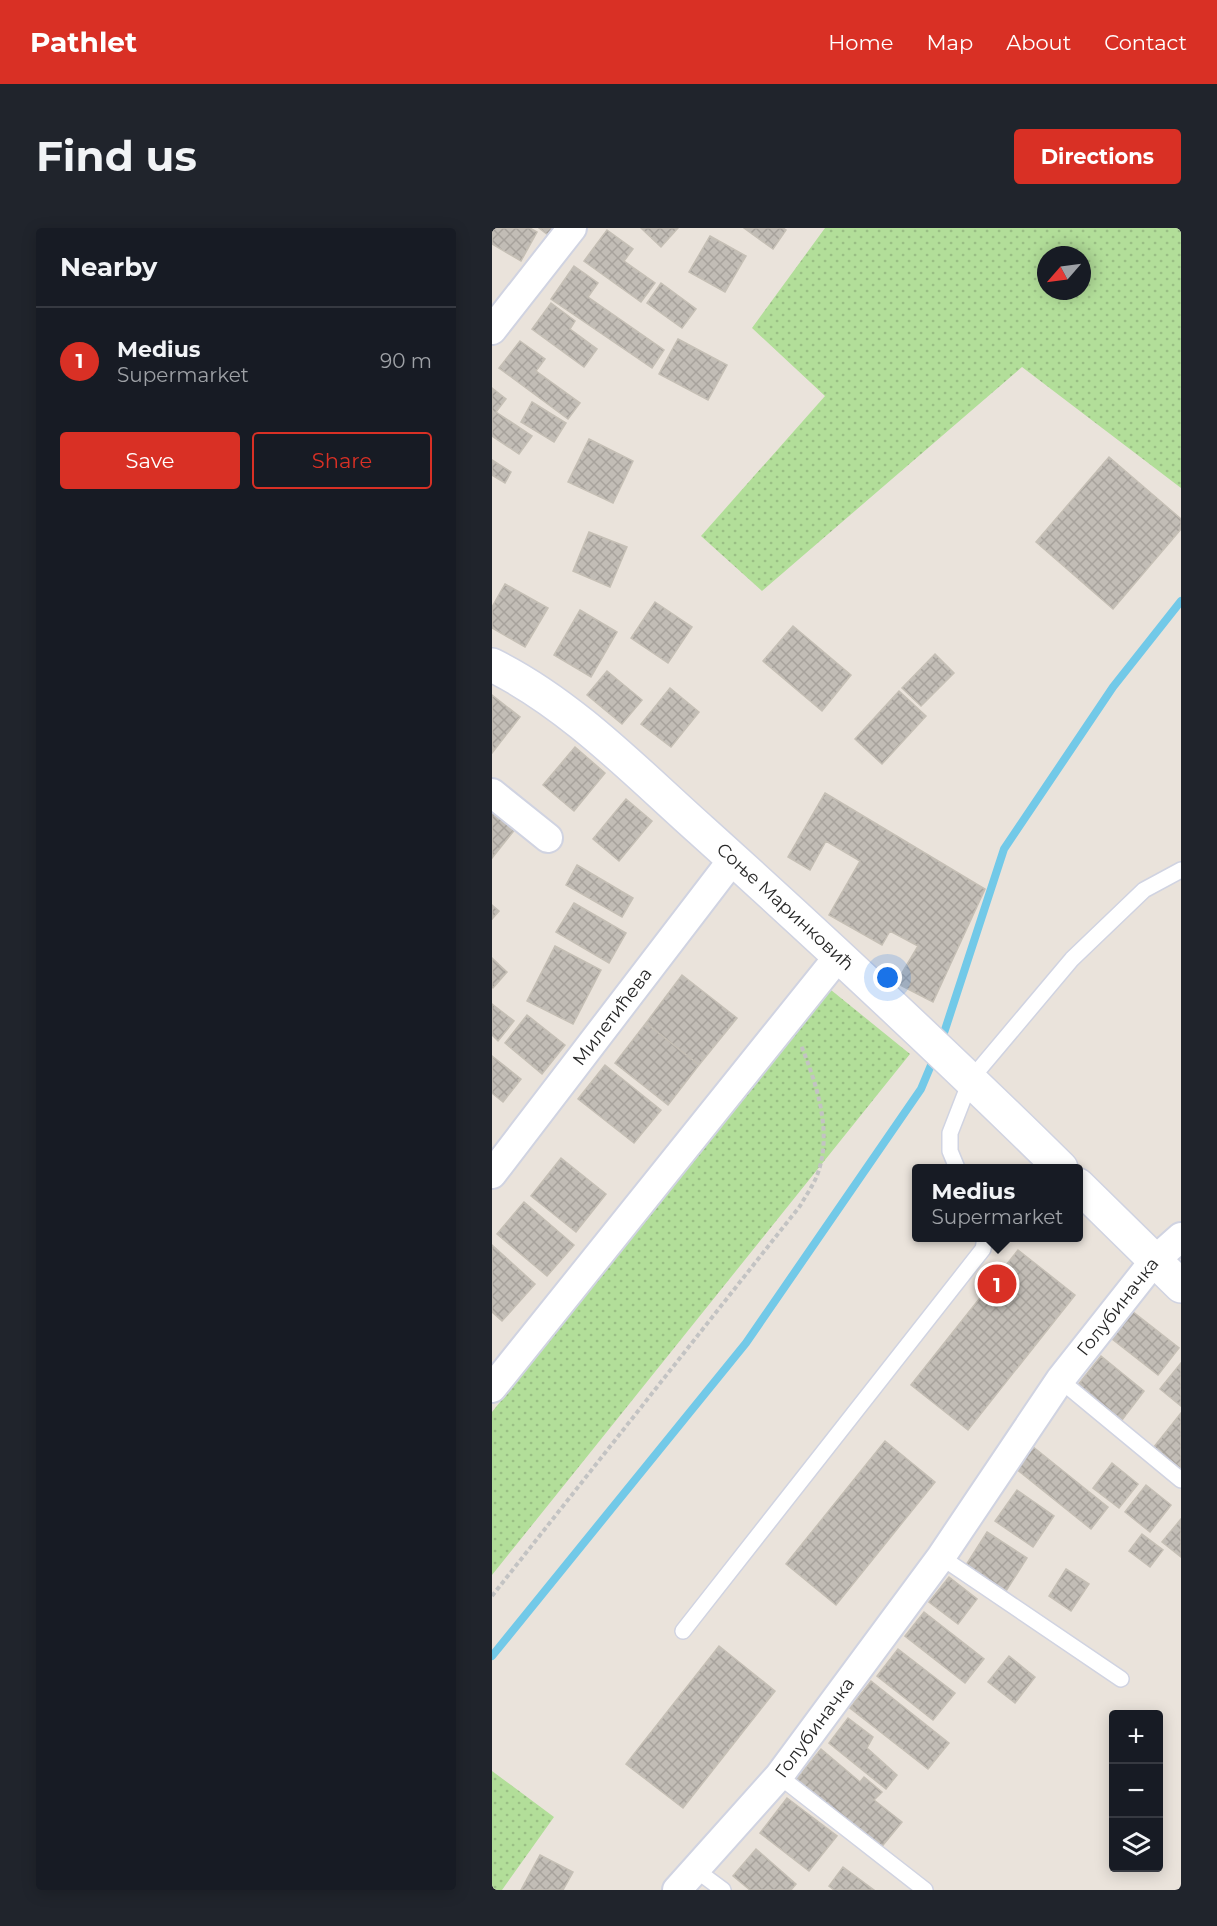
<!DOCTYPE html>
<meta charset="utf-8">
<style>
:root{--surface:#171b24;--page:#20242c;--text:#f1f3f6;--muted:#9ea1a6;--line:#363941;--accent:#d93025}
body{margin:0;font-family:Montserrat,sans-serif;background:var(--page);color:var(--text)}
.controls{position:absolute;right:18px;bottom:18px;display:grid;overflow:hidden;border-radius:6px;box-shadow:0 3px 15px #0003}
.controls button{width:54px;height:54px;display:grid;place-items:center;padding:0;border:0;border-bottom:2px solid var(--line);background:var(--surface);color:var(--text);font:30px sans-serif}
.compass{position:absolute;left:545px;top:18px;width:54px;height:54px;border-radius:50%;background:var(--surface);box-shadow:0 3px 15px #0003;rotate:242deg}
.you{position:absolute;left:396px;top:750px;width:21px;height:21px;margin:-15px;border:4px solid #fff;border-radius:50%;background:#1a73e8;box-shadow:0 0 0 9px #1a73e833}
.badge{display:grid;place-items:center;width:39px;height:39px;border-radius:50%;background:var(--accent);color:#fff;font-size:20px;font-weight:700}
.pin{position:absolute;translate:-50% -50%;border:3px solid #fff;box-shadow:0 2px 6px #0006}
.popup{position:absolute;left:420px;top:936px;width:171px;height:78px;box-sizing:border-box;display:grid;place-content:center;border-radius:6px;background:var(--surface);filter:drop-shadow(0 2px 4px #0005);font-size:20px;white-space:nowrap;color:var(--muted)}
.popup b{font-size:22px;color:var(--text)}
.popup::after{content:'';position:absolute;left:50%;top:100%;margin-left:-12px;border:12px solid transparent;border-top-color:var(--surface)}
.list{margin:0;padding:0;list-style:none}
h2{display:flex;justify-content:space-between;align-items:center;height:78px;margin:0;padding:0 24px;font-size:26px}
h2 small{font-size:20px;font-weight:400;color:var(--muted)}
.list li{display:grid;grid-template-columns:39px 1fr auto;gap:18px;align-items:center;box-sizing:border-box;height:108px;padding:0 24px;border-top:2px solid var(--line)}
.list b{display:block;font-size:22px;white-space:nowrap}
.list p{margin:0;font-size:20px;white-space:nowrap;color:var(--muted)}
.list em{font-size:20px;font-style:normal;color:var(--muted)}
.actions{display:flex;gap:12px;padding:18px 24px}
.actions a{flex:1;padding:14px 0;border:2px solid var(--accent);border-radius:6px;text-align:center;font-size:21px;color:var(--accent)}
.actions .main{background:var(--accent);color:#fff}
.icon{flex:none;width:33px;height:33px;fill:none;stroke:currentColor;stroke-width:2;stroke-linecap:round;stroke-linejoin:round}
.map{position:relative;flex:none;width:689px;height:1662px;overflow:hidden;border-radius:6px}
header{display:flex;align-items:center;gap:36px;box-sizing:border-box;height:84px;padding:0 30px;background:var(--accent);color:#fff}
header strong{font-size:28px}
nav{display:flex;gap:33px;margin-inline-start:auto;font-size:21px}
.intro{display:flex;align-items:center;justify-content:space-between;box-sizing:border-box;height:144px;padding:0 36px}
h1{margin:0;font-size:42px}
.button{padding:15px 27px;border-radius:6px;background:var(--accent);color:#fff;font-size:21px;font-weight:700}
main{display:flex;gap:36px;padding:0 36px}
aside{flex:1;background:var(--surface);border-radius:6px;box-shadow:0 3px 15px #0003}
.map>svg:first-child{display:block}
.green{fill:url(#green-dots);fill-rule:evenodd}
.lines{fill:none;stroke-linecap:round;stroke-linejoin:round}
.stream{stroke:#72c9e8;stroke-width:8}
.building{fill:url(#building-cross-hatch);stroke:#c5bfb5;stroke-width:1.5}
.service-casing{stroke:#d0d3e1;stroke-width:18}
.minor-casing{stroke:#d0d3e1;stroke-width:32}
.tertiary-casing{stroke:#d0d3e1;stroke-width:36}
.path{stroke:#c3c3c3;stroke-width:4;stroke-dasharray:4.5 3;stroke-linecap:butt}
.service{stroke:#fff;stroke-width:15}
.minor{stroke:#fff;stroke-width:28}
.tertiary{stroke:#fff;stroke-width:33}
.labels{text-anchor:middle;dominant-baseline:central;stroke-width:4.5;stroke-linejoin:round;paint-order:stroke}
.street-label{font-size:18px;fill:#282828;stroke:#fff}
</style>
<header>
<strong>Pathlet</strong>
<nav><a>Home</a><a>Map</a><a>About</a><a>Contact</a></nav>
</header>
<div class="intro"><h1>Find us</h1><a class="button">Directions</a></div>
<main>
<aside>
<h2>Nearby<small></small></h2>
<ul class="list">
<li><span class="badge">1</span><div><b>Medius</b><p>Supermarket</p></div><em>90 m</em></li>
</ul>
<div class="actions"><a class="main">Save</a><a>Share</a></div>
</aside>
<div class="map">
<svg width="689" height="1662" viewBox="0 0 689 1662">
<defs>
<pattern id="green-dots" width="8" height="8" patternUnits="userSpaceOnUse" patternTransform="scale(1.5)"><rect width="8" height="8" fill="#b2de99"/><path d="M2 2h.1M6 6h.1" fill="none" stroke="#99be84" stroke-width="1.8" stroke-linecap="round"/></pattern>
<pattern id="building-cross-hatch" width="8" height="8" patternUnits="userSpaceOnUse" patternTransform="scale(1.5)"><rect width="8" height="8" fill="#c2bdb6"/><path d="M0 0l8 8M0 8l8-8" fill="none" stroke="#a7a29c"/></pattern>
</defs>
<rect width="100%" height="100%" fill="#eae3db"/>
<path class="green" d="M333 0H689V260L530 139 270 363 209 308 333 168 260 100ZM554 27H590V63H554Z
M339 762 418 826 0 1347V1184Z
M0 1543 62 1589 10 1662H0Z"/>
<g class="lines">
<path class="stream" d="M449 814 512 621 621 459 689 373
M0 1428 254 1115 429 861 442 830"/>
</g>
<path class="building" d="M0 0H38L45 4 29 33 0 16Z
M47 0H62L56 7Z
M149 0H186L169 19Z
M252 0H291L294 2 281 21Z
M115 2 141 21 132 33 163 55 149 74 92 33Z
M218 8 254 28 233 64 197 44Z
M82 38 106 55 96 69 172 122 160 140 59 71Z
M169 55 204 81 190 100 155 75Z
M59 75 83 93 78 101 105 121 92 139 40 101Z
M186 111 235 137 216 172 167 146Z
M28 113 53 131 44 143 88 175 76 191 7 140Z
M0 160 14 171 4 184 40 208 27 226 0 208Z
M40 174 74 195 62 214 29 194Z
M97 211 141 233 121 275 76 254Z
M617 229 689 291V301L621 381 544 314Z
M0 232 19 244 13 255 0 247Z
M97 304 135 319 118 359 81 343Z
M13 356 56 380 33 419 0 400V379Z
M163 374 200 399 176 435 139 410Z
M88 382 125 404 99 449 62 427Z
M301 398 359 447 330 483 271 433Z
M443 426 462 445 429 478 410 460Z
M115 443 150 472 130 496 95 467Z
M178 460 207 484 179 519 149 496Z
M407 463 434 488 390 536 363 511Z
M0 467 28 489 0 525Z
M83 519 113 545 82 583 51 557Z
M333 565 493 661 441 774 404 755 426 718 398 703 390 717 337 687 368 633 334 613 318 642 296 629Z
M134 571 160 593 127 633 101 611Z
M0 580 24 600 0 630Z
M85 637 141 670 130 689 74 657Z
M82 675 134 705 117 735 64 704Z
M0 677 7 683 0 691Z
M63 718 109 742 81 796 35 773Z
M0 730 15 744 1 760 0 759Z
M190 747 245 790 207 837 154 795Z
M0 776 22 793 6 813 0 807Z
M35 787 73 817 50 846 13 815Z
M154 795 207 837 176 877 123 835Z
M0 828 29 851 11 874 0 865Z
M113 837 169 882 142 915 86 871Z
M69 930 114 966 84 1004 39 968Z
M32 974 82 1017 55 1048 5 1006Z
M0 1017 43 1056 10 1093 0 1084Z
M526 1022 583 1067 476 1202 419 1157Z
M640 1083 687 1120 666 1147 619 1110Z
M609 1128 652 1163 630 1192 586 1157Z
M689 1135V1178L668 1161Z
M689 1185V1241L662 1219Z
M393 1213 443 1254 344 1377 294 1336Z
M540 1218 616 1279 599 1301 523 1240Z
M620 1235 646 1256 627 1280 601 1260Z
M654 1257 679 1277 658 1304 633 1284Z
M525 1262 562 1288 541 1319 503 1293Z
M689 1291V1329L670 1314Z
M495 1304 535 1330 514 1363 474 1337Z
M650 1306 671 1322 658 1339 637 1323Z
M574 1341 597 1356 579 1383 557 1368Z
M457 1349 485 1371 466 1396 437 1374Z
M432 1384 492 1431 473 1455 413 1408Z
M227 1418 283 1463 191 1580 134 1536Z
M406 1421 463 1465 441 1492 385 1448Z
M517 1428 543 1449 523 1475 496 1454Z
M379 1453 457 1515 436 1541 358 1480Z
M356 1490 381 1509 375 1520 405 1547 394 1561 337 1515Z
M329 1521 368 1554 372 1549 390 1564 382 1572 410 1594 387 1622 304 1552Z
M295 1570 345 1608 317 1643 268 1605Z
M264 1621 304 1656 299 1662H258L241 1648Z
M48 1627 81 1644 71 1662H29Z
M351 1639 382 1662H342L337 1658Z"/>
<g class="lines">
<g class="service-casing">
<path id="service" d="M465 940 458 923V905L479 851 580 731 652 662 689 642
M568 1152 689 1252
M449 1329 629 1451
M191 1403 491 1021 493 1010
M287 1548 433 1662
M204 1642 231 1662"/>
</g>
<g class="minor-casing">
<g id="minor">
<path d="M0 102 80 0"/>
<path d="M0 565 56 610"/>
<path id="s1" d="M0 946 241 631"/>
<path d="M0 1160 346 729"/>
<path id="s2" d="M185 1662 287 1548 449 1329 568 1152 662 1033 689 1009"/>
</g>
</g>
<g class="tertiary-casing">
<g id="tertiary">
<path id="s3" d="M0 437C79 476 144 544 209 602 331 712 452 825 569 940"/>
<path d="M586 957 689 1058"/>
</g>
</g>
<path class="path" d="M0 1368 308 978C313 969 320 959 324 950 342 907 325 857 309 817"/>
<use href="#service" class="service"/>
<use href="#minor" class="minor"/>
<use href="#tertiary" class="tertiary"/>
</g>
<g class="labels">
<g class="street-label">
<text stroke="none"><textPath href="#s3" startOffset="381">Соње Маринковић</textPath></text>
<text stroke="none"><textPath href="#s1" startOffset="198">Милетићева</textPath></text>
<text stroke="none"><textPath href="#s2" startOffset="732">Голубиначка</textPath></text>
<text stroke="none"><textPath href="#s2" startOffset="213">Голубиначка</textPath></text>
</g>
</g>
</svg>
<div class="controls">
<button>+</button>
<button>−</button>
<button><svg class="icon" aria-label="layers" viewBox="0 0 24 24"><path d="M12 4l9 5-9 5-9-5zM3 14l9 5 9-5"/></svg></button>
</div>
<svg class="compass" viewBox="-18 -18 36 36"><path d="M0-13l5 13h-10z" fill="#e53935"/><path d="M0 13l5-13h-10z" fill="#9ea1a6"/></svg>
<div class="you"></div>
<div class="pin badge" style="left:505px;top:1056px">1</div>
<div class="popup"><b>Medius</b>Supermarket</div>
</div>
</main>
